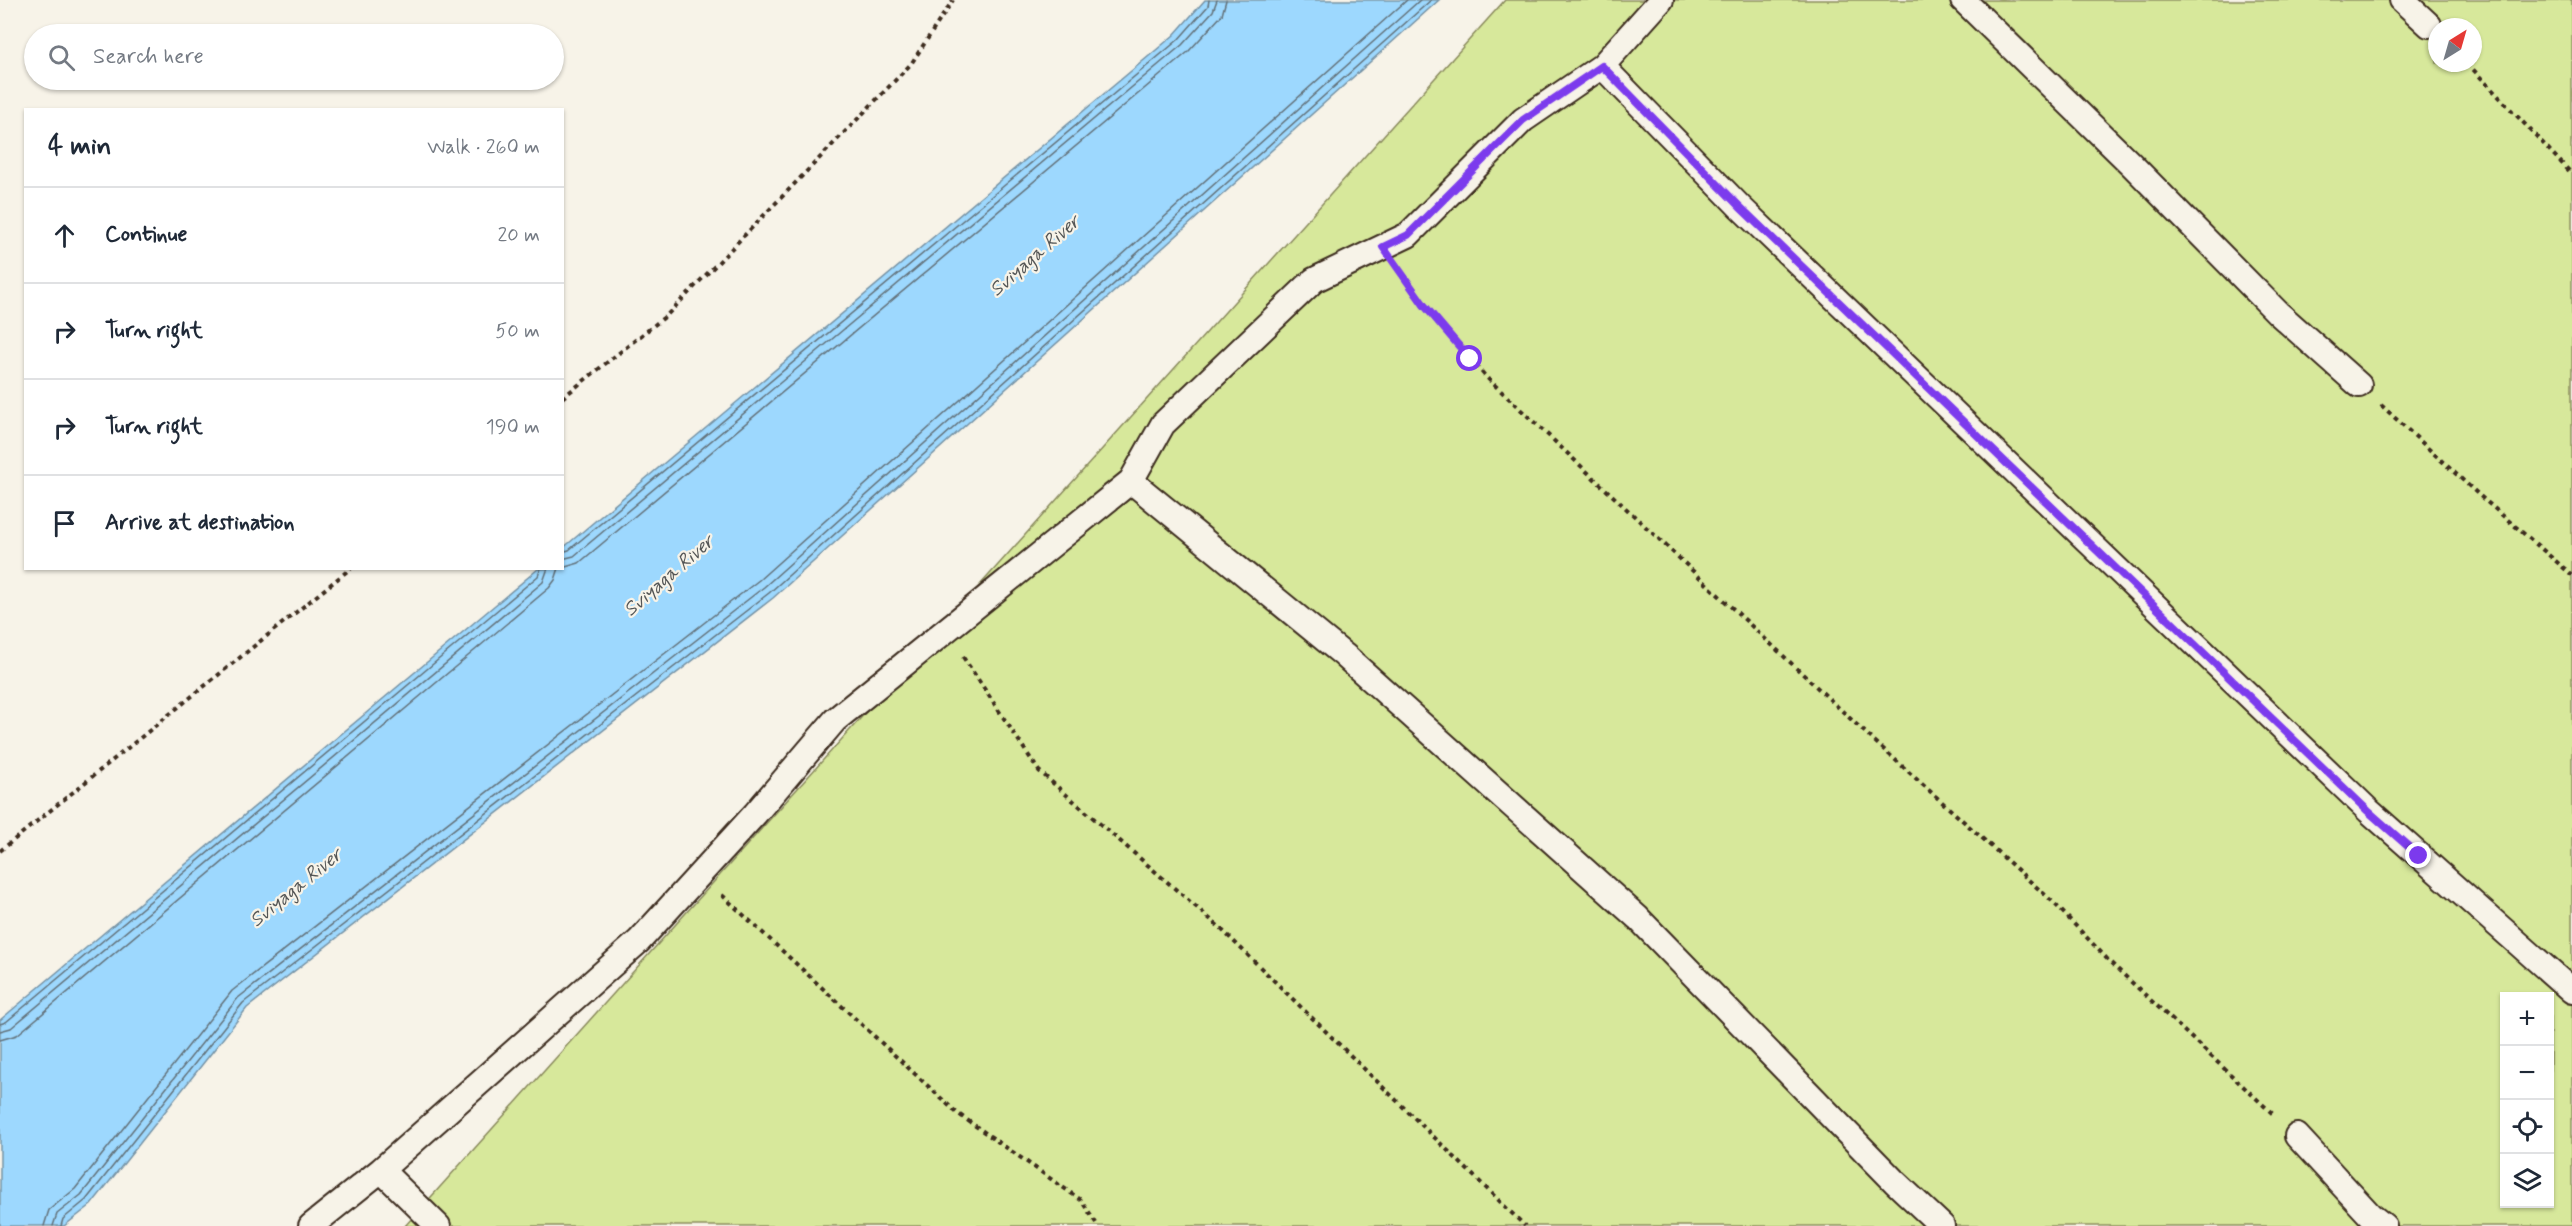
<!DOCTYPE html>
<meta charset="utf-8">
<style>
:root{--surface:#fff;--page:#f6f6f7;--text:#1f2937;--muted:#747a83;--line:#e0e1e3}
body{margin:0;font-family:Mynerve,sans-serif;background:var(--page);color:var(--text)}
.controls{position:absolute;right:18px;bottom:18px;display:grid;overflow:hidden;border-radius:0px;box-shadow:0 2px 4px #0004}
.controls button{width:54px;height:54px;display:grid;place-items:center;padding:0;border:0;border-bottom:2px solid var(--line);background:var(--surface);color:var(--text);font:30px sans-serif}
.compass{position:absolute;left:2428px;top:18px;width:54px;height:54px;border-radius:50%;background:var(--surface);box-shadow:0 2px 4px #0004;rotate:37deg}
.stop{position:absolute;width:18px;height:18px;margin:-14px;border:4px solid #7c3aed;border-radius:50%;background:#fff}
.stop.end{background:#7c3aed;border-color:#fff;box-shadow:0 2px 6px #0008}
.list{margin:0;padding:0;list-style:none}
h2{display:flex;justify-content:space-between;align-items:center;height:78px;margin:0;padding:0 24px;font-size:26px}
h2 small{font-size:20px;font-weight:400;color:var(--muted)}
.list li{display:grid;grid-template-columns:39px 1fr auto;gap:18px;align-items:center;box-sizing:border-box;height:96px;padding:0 24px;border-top:2px solid var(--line)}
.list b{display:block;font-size:22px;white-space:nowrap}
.list em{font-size:20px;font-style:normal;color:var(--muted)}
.icon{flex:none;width:33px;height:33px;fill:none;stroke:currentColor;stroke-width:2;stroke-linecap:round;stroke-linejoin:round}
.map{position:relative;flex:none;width:2572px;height:1226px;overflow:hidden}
.search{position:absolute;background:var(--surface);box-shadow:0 2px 4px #0004;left:24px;top:24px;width:540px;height:66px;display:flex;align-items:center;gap:15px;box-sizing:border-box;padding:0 21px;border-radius:33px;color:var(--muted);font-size:22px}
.panel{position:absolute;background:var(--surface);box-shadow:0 2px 4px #0004;left:24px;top:108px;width:540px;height:462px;border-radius:0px}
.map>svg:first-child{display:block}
.green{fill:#d7e89b;stroke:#89895c;stroke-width:1.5;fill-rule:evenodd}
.water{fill:#9dd8fe;stroke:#7692a4;stroke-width:1.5}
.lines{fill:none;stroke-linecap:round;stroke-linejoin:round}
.shore{stroke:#627078;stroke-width:1.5}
.lane-casing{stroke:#3b2a1e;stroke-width:28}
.path{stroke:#3b2a1e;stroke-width:4;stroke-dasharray:4.5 4.5;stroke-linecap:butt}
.lane{stroke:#f7f3e8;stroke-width:24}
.route{stroke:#7c3aed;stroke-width:8}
.labels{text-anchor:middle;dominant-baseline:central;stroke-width:4.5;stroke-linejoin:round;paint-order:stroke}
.water-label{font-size:20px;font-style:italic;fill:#545656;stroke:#f7f3e8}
</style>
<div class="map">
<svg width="2572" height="1226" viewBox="0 0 2572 1226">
<rect width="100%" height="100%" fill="#f7f3e8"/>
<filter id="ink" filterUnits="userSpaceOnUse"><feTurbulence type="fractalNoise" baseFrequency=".0167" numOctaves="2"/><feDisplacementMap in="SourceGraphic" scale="12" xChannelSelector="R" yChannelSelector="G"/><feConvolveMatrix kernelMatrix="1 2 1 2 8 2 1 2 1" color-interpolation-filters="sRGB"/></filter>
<g filter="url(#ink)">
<path class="green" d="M1505 0H2572V1226H405ZM2437 27H2473V63H2437ZM2504 996H2550V1204H2504Z"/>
<path class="water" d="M1205 0H1439L773 598 247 1008 91 1205 64 1226H0V1020L538 569 562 568 563 548 1174 35Z"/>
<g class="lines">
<path class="shore" d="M562 552 569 550 1178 40 1208 6 1209 0
M562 559 574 556 1182 45 1213 11 1217 0
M562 568 579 563 1188 52 1222 15 1226 0
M0 1024 6 1022 538 576 541 568
M0 1031 11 1028 543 582 548 568
M0 1040 17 1035 549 588 555 580 559 568
M44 1226 49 1210 75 1189 232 991 759 580 1407 0
M53 1226 57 1214 81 1195 238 998 764 587 1420 0
M61 1226 63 1219 86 1200 243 1003 769 593 1431 0"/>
<g class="lane-casing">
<path id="lane" d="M1963 0 2132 165 2278 313 2359 385
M2402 0 2429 25
M1602 66 1740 207 2369 811 2572 991
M1131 481 1344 655 1638 918 1895 1182 1942 1226
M2297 1136 2370 1215 2384 1226
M381 1170 438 1226
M311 1226 381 1170 639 941 755 814 835 720 1131 481 1163 424 1314 280 1408 235 1523 120 1602 66 1661 0"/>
</g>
<path class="path" d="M2467 63 2572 174
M1402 274 1424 305 1486 377 1871 738 2053 902 2111 963 2274 1115
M562 398 667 315 911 64 953 0
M2381 405 2480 496 2572 575
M963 657 1039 771 1217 925 1525 1226
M0 851 351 568
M722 895 957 1113 1081 1200 1098 1226"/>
<use href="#lane" class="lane"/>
</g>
</g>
<g class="lines" filter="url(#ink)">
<path class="route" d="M1470 359 1424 305 1383 247 1408 235 1523 120 1602 66 1740 207 2368 811 2419 856"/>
</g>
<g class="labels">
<g class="water-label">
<text transform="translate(1035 256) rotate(-41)">Sviyaga River</text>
<text transform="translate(669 576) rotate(-41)">Sviyaga River</text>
<text transform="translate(296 888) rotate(-39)">Sviyaga River</text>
</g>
</g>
</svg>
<div class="controls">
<button>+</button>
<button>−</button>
<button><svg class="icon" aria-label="locate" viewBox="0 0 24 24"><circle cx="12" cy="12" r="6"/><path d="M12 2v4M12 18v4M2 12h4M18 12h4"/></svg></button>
<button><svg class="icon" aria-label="layers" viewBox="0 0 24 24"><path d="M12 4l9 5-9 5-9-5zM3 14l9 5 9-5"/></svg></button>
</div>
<svg class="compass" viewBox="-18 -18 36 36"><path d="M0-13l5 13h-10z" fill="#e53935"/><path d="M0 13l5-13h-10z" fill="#747a83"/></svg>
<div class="stop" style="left:1470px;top:359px"></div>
<div class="stop end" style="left:2419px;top:856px"></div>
<div class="search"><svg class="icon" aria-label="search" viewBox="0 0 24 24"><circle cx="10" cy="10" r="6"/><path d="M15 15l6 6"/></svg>Search here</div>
<section class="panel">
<h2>4 min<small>Walk · 260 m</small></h2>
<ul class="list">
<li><svg class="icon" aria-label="ahead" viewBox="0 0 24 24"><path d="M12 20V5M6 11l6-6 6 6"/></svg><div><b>Continue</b></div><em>20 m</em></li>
<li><svg class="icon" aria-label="right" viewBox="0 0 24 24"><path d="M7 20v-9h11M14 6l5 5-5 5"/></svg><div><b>Turn right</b></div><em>50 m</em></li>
<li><svg class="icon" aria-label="right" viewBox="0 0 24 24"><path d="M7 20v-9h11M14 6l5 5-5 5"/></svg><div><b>Turn right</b></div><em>190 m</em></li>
<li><svg class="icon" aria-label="arrive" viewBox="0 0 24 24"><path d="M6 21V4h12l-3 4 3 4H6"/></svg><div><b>Arrive at destination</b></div></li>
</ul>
</section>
</div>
